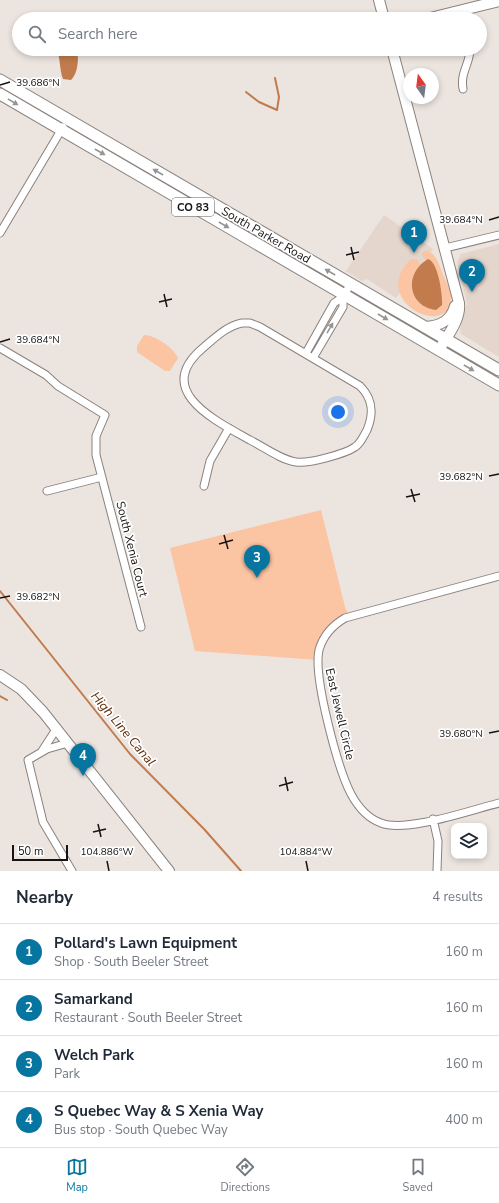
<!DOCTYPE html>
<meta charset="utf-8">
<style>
:root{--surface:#fff;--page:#f2f2f3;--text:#1f2937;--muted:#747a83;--line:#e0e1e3;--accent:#0675a0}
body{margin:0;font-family:"Nunito Sans",sans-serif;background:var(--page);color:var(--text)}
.controls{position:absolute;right:12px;bottom:12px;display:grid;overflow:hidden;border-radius:8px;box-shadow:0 2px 6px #0003}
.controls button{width:36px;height:36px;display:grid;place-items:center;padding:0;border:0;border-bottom:1px solid var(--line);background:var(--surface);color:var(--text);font:20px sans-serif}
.compass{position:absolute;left:403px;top:68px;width:36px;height:36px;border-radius:50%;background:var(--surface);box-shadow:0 2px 6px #0003;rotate:346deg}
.scale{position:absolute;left:12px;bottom:10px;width:56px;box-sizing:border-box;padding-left:4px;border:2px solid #161312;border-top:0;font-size:11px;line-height:14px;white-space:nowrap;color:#161312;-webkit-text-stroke:3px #fff;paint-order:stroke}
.you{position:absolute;left:338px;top:412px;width:14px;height:14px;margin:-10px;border:3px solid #fff;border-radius:50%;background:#1a73e8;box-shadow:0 0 0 6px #1a73e833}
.badge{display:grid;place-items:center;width:26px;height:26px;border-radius:50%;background:var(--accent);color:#fff;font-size:13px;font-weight:700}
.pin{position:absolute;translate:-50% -33px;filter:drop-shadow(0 1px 2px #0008)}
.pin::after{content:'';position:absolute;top:21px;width:14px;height:12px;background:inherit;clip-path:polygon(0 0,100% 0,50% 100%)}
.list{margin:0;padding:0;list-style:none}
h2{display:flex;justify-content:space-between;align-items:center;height:52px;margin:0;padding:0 16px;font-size:17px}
h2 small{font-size:13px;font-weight:400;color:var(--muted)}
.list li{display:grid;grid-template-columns:26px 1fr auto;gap:12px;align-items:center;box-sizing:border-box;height:56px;padding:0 16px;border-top:1px solid var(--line)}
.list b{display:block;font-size:15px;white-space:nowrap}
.list p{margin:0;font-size:13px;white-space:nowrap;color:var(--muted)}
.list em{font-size:13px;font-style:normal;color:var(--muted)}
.icon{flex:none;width:22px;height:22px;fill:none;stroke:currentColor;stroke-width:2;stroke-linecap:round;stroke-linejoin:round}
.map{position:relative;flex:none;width:499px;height:871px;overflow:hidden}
.search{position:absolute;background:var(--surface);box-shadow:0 2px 6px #0003;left:12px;right:12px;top:12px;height:44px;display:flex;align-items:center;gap:10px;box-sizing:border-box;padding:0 14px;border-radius:22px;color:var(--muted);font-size:15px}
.sheet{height:276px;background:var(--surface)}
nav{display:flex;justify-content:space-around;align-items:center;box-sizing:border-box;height:56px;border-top:1px solid var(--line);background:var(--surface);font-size:11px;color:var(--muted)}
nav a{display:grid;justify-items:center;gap:2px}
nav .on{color:var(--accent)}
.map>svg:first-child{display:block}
.built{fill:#e5d6cd}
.green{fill:#fbc4a2}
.water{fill:#c17b4c}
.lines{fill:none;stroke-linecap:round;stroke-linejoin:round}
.stream{stroke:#c17b4c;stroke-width:2}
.street-casing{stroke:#8a827e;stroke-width:9}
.secondary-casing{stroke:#8a827e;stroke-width:12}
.primary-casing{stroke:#8a827e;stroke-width:13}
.street{stroke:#fff;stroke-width:7}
.secondary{stroke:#fff;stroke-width:10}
.primary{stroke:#fff;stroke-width:11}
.oneway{fill:#969594}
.ticks{fill:none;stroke:#161312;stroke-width:1.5}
.labels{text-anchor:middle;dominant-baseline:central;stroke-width:3.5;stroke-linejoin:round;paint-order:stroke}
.shield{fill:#fff;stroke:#5c5a59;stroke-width:1}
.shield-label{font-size:11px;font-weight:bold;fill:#161312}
.street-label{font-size:12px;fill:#161312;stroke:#fff}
.water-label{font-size:13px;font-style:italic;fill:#60310e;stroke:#fff}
.ticks-label{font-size:10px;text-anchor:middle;fill:#161312;stroke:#fff;stroke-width:3.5;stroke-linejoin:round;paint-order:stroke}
</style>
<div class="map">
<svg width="499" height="871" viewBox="0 0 499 871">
<rect width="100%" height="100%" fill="#ece4df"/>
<path class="built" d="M384 215 433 249 396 298 367 279 362 281 346 271Z
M499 244V357L461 334 460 329 467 304 457 261 461 254Z"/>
<path class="green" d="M426 250C437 253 440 268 444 277 447 284 451 290 451 297 451 341 367 301 411 259H417L421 267 429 266 421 254Z
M144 335C155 335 174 348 178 358L170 371H165L137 352V346Z
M321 510 345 607 349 616 332 628 318 660 195 651 170 548Z"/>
<path class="water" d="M56 49H77C79 59 78 73 71 80L63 79C59 69 61 58 56 49Z
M428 259C438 261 443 296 442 305L436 310C407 306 404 273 428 259Z"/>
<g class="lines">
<path class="stream" d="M275 78 279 97 277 110
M246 92 259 102 277 110
M0 591 130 754 204 829 241 871
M0 696 7 700"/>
<g class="street-casing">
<path id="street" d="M461 10 463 19
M463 89C460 72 470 64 470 49
M0 233 63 127
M445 248 499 235
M242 323H250L260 327 360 386C373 399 374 413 367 430 363 437 361 443 355 447 345 454 308 464 296 462 281 460 264 447 250 440 214 420 152 390 204 347 216 337 227 326 242 323Z
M0 348 46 375 58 386 105 415 96 436V455L141 627
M306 353 334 303 343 297 351 283
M313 358 343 307V297
M204 486 210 461 229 428
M47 491 102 477
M499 576 345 618C333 625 323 636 319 650 313 677 338 769 351 794 358 807 367 818 381 823 406 833 471 810 499 803
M68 743 47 749 28 760 43 822 72 871
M42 751 57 728
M433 819 438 841 437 871"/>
</g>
<g class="secondary-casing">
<path id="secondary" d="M379 0 384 19
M426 19 499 1
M392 49 459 303C461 320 447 336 439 350
M425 327C440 326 451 321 455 306
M0 675 21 689 43 712 169 871"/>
</g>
<g class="primary-casing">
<path id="primary" d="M0 80 499 370
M0 94 499 385"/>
</g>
<use href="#street" class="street"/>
<use href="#secondary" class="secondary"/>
<use href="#primary" class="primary"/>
</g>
<defs><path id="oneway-solid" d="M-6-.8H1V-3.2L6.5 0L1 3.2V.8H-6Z"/></defs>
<g class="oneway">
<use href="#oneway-solid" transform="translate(13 102) rotate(31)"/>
<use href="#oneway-solid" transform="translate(100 152) rotate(30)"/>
<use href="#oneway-solid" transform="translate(158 172) rotate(-150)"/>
<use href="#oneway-solid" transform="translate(224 225) rotate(30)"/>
<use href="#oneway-solid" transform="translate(330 272) rotate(-150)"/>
<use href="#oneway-solid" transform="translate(383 317) rotate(30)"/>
<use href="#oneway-solid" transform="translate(330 328) rotate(-60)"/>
<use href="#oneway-solid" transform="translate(469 368) rotate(30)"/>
</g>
<path class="ticks" d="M0 85 10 82M489 220 499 217M351 247 354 260M346 255 359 252M164 294 167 307M159 302 172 299M0 342 10 339M489 476 499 474M411 489 415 502M406 497 420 494M224 535 228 549M219 544 233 540M0 598 10 596M489 733 499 731M285 777 288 791M279 786 293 782M98 824 101 837M93 832 106 829M107 861 109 871M306 861 308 871"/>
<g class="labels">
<rect class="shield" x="172" y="198" width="42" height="18" rx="3"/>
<g class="shield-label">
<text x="193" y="207">CO 83</text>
</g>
<g class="street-label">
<text transform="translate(266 235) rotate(30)">South Parker Road</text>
<text transform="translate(132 549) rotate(76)">South Xenia Court</text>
<text transform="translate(340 714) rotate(77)">East Jewell Circle</text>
</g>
<g class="water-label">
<text transform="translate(123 729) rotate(50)">High Line Canal</text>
</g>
</g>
<g class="ticks-label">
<text x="38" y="86">39.686°N</text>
<text x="461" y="223">39.684°N</text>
<text x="38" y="343">39.684°N</text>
<text x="461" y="480">39.682°N</text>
<text x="38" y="600">39.682°N</text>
<text x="461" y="737">39.680°N</text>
<text x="107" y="855">104.886°W</text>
<text x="306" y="855">104.884°W</text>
</g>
</svg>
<div class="controls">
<button><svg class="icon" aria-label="layers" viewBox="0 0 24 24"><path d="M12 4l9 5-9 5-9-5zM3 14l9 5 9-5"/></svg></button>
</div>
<svg class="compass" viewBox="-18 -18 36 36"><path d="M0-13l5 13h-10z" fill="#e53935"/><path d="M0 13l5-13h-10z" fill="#747a83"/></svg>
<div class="scale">50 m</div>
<div class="you"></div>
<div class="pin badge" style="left:414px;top:253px">1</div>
<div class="pin badge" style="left:472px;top:292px">2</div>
<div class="pin badge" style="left:257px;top:578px">3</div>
<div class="pin badge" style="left:83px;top:776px">4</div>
<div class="search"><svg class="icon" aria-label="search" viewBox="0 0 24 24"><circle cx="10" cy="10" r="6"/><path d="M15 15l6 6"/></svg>Search here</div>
</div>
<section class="sheet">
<h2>Nearby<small>4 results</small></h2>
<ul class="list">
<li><span class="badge">1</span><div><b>Pollard's Lawn Equipment</b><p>Shop · South Beeler Street</p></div><em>160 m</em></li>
<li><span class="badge">2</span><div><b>Samarkand</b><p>Restaurant · South Beeler Street</p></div><em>160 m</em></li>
<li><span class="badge">3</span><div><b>Welch Park</b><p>Park</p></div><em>160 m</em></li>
<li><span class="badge">4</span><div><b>S Quebec Way &amp; S Xenia Way</b><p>Bus stop · South Quebec Way</p></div><em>400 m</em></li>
</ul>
</section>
<nav>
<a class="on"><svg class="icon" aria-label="map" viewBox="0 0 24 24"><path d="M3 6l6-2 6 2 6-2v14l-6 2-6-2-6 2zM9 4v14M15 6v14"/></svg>Map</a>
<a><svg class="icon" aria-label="directions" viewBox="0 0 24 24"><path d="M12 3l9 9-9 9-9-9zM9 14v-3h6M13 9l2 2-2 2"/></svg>Directions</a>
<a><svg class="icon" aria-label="saved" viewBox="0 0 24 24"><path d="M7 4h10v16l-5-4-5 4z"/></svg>Saved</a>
</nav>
